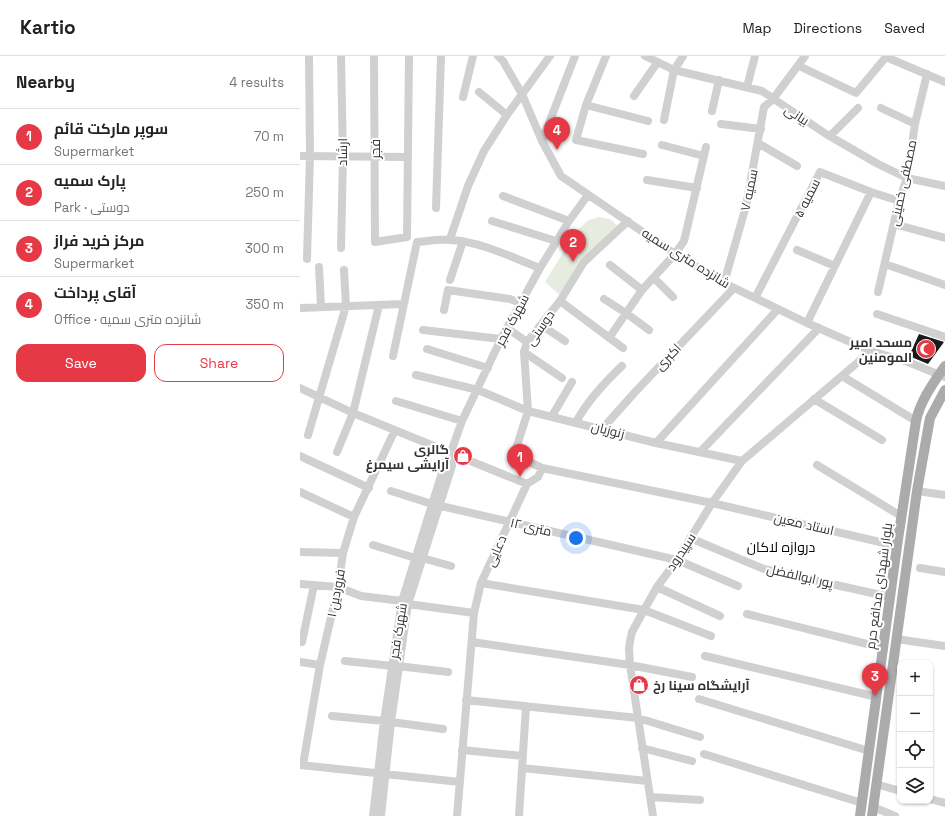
<!DOCTYPE html>
<meta charset="utf-8">
<style>
:root{--surface:#fff;--page:#f6f6f6;--text:#202124;--muted:#757577;--line:#e0e0e0;--accent:#e63946}
body{margin:0;font-family:"Space Grotesk",Cairo,sans-serif;background:var(--page);color:var(--text)}
.controls{position:absolute;right:12px;bottom:12px;display:grid;overflow:hidden;border-radius:8px;box-shadow:0 1px 3px #0004}
.controls button{width:36px;height:36px;display:grid;place-items:center;padding:0;border:0;border-bottom:1px solid var(--line);background:var(--surface);color:var(--text);font:20px sans-serif}
.you{position:absolute;left:276px;top:482px;width:14px;height:14px;margin:-10px;border:3px solid #fff;border-radius:50%;background:#1a73e8;box-shadow:0 0 0 6px #1a73e833}
.badge{display:grid;place-items:center;width:26px;height:26px;border-radius:50%;background:var(--accent);color:#fff;font-size:13px;font-weight:700}
.pin{position:absolute;translate:-50% -33px;filter:drop-shadow(0 1px 2px #0008)}
.pin::after{content:'';position:absolute;top:21px;width:14px;height:12px;background:inherit;clip-path:polygon(0 0,100% 0,50% 100%)}
.list{margin:0;padding:0;list-style:none}
h2{display:flex;justify-content:space-between;align-items:center;height:52px;margin:0;padding:0 16px;font-size:17px}
h2 small{font-size:13px;font-weight:400;color:var(--muted)}
.list li{display:grid;grid-template-columns:26px 1fr auto;gap:12px;align-items:center;box-sizing:border-box;height:56px;padding:0 16px;border-top:1px solid var(--line)}
.list b{display:block;font-size:15px;white-space:nowrap}
.list p{margin:0;font-size:13px;white-space:nowrap;color:var(--muted)}
.list em{font-size:13px;font-style:normal;color:var(--muted)}
.actions{display:flex;gap:8px;padding:12px 16px}
.actions a{flex:1;padding:9px 0;border:1px solid var(--accent);border-radius:12px;text-align:center;font-size:14px;color:var(--accent)}
.actions .main{background:var(--accent);color:#fff}
.icon{flex:none;width:22px;height:22px;fill:none;stroke:currentColor;stroke-width:2;stroke-linecap:round;stroke-linejoin:round}
.map{position:relative;flex:none;width:645px;height:760px;overflow:hidden}
header{display:flex;align-items:center;gap:24px;box-sizing:border-box;height:56px;padding:0 20px;background:var(--surface);border-bottom:1px solid var(--line)}
header strong{font-size:19px}
nav{display:flex;gap:22px;margin-inline-start:auto;font-size:14px}
main{display:flex}
aside{flex:1;background:var(--surface)}
.map>svg:first-child{display:block}
.green{fill:#e6ecdf}
.building{fill:#1a1a1a}
.lines{fill:none;stroke-linecap:round;stroke-linejoin:round}
.minor{stroke:#d0d0d0;stroke-width:8}
.major{stroke:#ababab;stroke-width:10}
.labels{text-anchor:middle;dominant-baseline:central;stroke-width:4;stroke-linejoin:round;paint-order:stroke}
.street-label{font-size:13px;fill:#333;stroke:#fff}
.poi-label{font-size:13px;font-weight:bold;fill:#333;stroke:#fff;text-anchor:end}
.neighbourhood-label{font-size:14px;fill:#000;stroke:#fff}
</style>
<header>
<strong>Kartio</strong>
<nav><a>Map</a><a>Directions</a><a>Saved</a></nav>
</header>
<main>
<aside>
<h2>Nearby<small>4 results</small></h2>
<ul class="list">
<li><span class="badge">1</span><div><b>سوپر مارکت قائم</b><p>Supermarket</p></div><em>70 m</em></li>
<li><span class="badge">2</span><div><b>پارک سمیه</b><p>Park · دوستی</p></div><em>250 m</em></li>
<li><span class="badge">3</span><div><b>مرکز خرید فراز</b><p>Supermarket</p></div><em>300 m</em></li>
<li><span class="badge">4</span><div><b>آقای پرداخت</b><p>Office · شانزده متری سمیه</p></div><em>350 m</em></li>
</ul>
<div class="actions"><a class="main">Save</a><a>Share</a></div>
</aside>
<div class="map">
<svg width="645" height="760" viewBox="0 0 645 760">
<rect width="100%" height="100%" fill="#fff"/>
<path class="green" d="M298 161 310 163 319 171 282 213 261 240 245 226 276 176 287 165Z"/>
<path class="building" d="M619 278 644 286 628 308 609 300Z"/>
<g class="lines">
<path class="minor" d="M74 0 75 186 107 181 109 0
M198 0 203 5 222 38 242 85 261 120 375 198 424 227 507 267 571 295 608 306 645 321
M306 0 286 49 276 84 343 98
M345 0 374 14 462 35 526 78 578 108 607 122 645 130
M586 1 645 26
M499 10 556 37 586 1
M447 31 455 0
M179 36 207 59
M334 40 357 7
M163 41 173 0
M286 49 348 65
M581 52 615 68
M412 55 419 24
M364 64 374 14 383 0
M421 68 461 73
M530 80 558 52
M242 85 275 0
M458 87 497 110
M362 89 404 100
M0 100 108 101
M347 124 397 132
M203 140 269 165
M136 152 141 0
M192 165 256 185
M594 168 645 182
M150 183 168 130 184 95 207 59 250 0
M41 192 43 101 41 0
M497 194 535 210
M7 203 10 100 9 0
M585 208 645 229
M310 209 342 234
M19 211 21 251
M354 222 373 241
M150 224 163 185
M424 227 446 150 464 51 473 43 505 0
M578 236 599 145 607 122 615 68 627 18
M455 242 520 116 571 136 599 145
M304 243 326 257 349 274
M260 245 323 292
M0 252 103 248
M144 254 148 234 210 243 221 247
M577 258 645 281
M507 267 571 136
M241 269 265 285
M207 272 227 286
M123 274 201 283
M309 282 342 234 375 198 384 185 406 91
M127 293 188 312
M224 296 262 322
M93 300 117 186C128 185 140 183 151 184 182 186 211 201 240 212
M116 319 178 334 228 355 356 387 442 405
M542 320 616 365
M0 332 53 357 227 428
M514 343 582 384
M96 345 162 365
M252 360 272 326
M276 366C288 344 304 327 322 310
M303 372 336 335 434 232
M8 379 46 250 44 214
M356 387 478 253
M37 396 53 357 79 249
M400 396 519 272
M0 400 69 432
M517 409 601 460
M242 412 214 399 228 355 224 296 227 286 260 245 284 206 328 165
M91 435 132 448 377 504 438 530
M617 435 645 439
M0 436 54 461
M390 482 464 513 590 541
M73 489 115 502
M0 496 43 497
M122 502 151 510
M620 512 645 516
M181 527 344 554 411 580
M0 528 38 531 61 540 102 545
M357 531 420 560
M108 548 174 557
M447 558 583 592
M596 583 645 590
M0 585 2 586 14 529
M172 586 330 609 392 621
M405 600 577 641
M45 605 93 610
M0 606 20 609
M98 610 148 616
M399 643 569 695
M166 644 338 662 400 681
M32 660 84 665 143 673
M342 692 392 705
M162 694 223 700
M404 698 562 747
M0 709 160 726
M3 709 20 609 38 531 43 497 54 461 95 374
M222 712 347 725
M576 728 600 735
M350 741 400 744
M630 743 645 747
M573 751 595 760
M73 760 84 665 102 545 145 407 151 396 162 365 201 283 240 212 269 165 288 139
M81 760 91 666 108 548 152 410 151 397
M157 760 174 557 181 527 227 428 238 421 242 412 412 447 597 490
M219 760 226 650
M353 760 330 609 329 593 330 585 332 576 344 554 357 531 377 504 412 447 442 405 571 295"/>
<path class="major" d="M560 760 597 490 616 365C620 345 634 326 645 310
M572 760 617 435 630 362 645 334"/>
</g>
<defs>
<g id="mosque-disc" transform="scale(1)"><circle r="9.5" fill="#e63946" stroke="#fff"/><path d="M3.5-4.9A6 6 0 1 0 3.5 4.9A5 5 0 1 1 3.5-4.9Z" fill="#fff"/></g>
<g id="shop-disc" transform="scale(1)"><circle r="9.5" fill="#e63946" stroke="#fff"/><path d="M-5-2.5h2.3a2.7 3.5 0 0 1 5.4 0H5L5.5 6h-11ZM-1.5-2.5h3a1.5 2.3 0 0 0-3 0Z" fill="#fff"/></g>
</defs>
<g fill-rule="evenodd">
<use href="#mosque-disc" x="626" y="293"/>
<use href="#shop-disc" x="163" y="400"/>
<use href="#shop-disc" x="339" y="629"/>
</g>
<g class="labels">
<g class="street-label">
<text transform="translate(497 59) rotate(33)">بیانی</text>
<text transform="translate(75 93) rotate(-90)">فجر</text>
<text transform="translate(42 96) rotate(-90)">ارشاد</text>
<text transform="translate(603 127) rotate(-78)">مصطفی خمینی</text>
<text transform="translate(449 134) rotate(-78)">سمیه ۷</text>
<text transform="translate(507 142) rotate(-63)">سمیه ۵</text>
<text transform="translate(386 202) rotate(32)">شانزده متری سمیه</text>
<text transform="translate(212 264) rotate(-62)">شهرک فجر</text>
<text transform="translate(240 272) rotate(-55)">دوستی</text>
<text transform="translate(368 301) rotate(-46)">اکبری</text>
<text transform="translate(308 374) rotate(14)">زنوزیان</text>
<text transform="translate(504 468) rotate(13)">استاد معین</text>
<text transform="translate(231 471) rotate(13)">۱۲ متری</text>
<text transform="translate(196 495) rotate(-66)">دعایی</text>
<text transform="translate(381 496) rotate(-57)">سپیدرود</text>
<text transform="translate(500 520) rotate(13)">پور ابوالفضل</text>
<text transform="translate(579 530) rotate(-82)">بلوار شهدای مدافع حرم</text>
<text transform="translate(36 537) rotate(-79)">فروردین ۱</text>
<text transform="translate(98 575) rotate(-81)">شهرک فجر</text>
</g>
<g class="poi-label">
<text x="612" y="286">مسحد امیر<tspan x="612" dy="15">المومنین</tspan></text>
<text x="149" y="393">گالری<tspan x="149" dy="15">آرایشی سیمرغ</tspan></text>
<text x="353" y="629" text-anchor="start">آرایشگاه سینا رخ</text>
</g>
<g class="neighbourhood-label">
<text x="481" y="491">دروازه لاکان</text>
</g>
</g>
</svg>
<div class="controls">
<button>+</button>
<button>−</button>
<button><svg class="icon" aria-label="locate" viewBox="0 0 24 24"><circle cx="12" cy="12" r="6"/><path d="M12 2v4M12 18v4M2 12h4M18 12h4"/></svg></button>
<button><svg class="icon" aria-label="layers" viewBox="0 0 24 24"><path d="M12 4l9 5-9 5-9-5zM3 14l9 5 9-5"/></svg></button>
</div>
<div class="you"></div>
<div class="pin badge" style="left:220px;top:421px">1</div>
<div class="pin badge" style="left:273px;top:206px">2</div>
<div class="pin badge" style="left:575px;top:640px">3</div>
<div class="pin badge" style="left:257px;top:94px">4</div>
</div>
</main>
